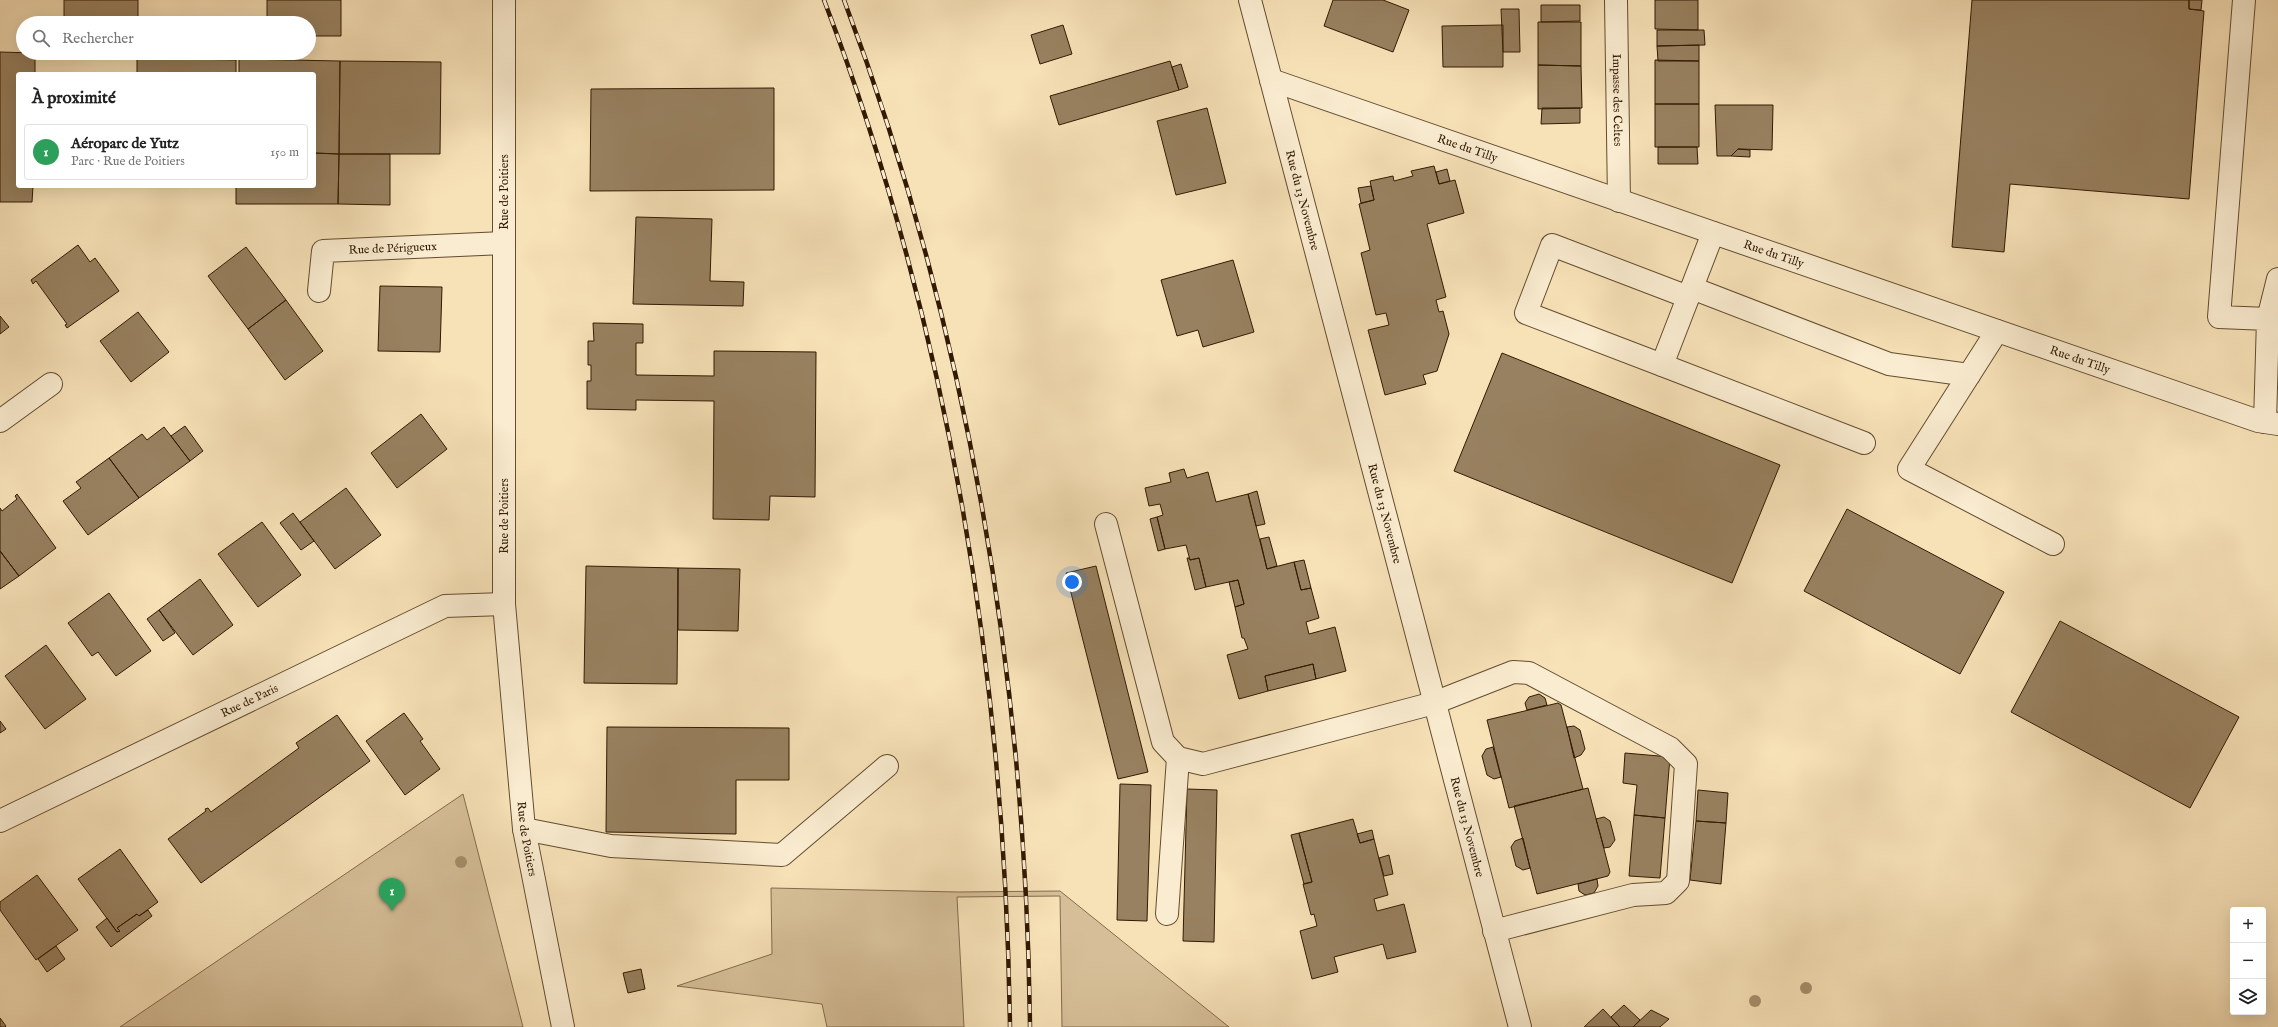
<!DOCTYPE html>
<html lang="fr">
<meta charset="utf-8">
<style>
:root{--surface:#fff;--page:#f6f6f6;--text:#222;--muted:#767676;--line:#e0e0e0;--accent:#0b8043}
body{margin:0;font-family:"IM FELL English",serif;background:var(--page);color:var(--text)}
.controls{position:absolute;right:12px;bottom:12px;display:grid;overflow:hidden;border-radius:4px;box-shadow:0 4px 16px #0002}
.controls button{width:36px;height:36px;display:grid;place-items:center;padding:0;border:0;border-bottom:1px solid var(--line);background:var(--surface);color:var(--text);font:20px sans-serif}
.you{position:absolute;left:1072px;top:582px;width:14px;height:14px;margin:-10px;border:3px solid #fff;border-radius:50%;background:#1a73e8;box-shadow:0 0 0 6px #1a73e833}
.badge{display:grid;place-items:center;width:26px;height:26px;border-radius:50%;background:var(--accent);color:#fff;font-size:13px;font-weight:700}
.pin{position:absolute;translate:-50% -33px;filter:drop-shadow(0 1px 2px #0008)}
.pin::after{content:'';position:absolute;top:21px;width:14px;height:12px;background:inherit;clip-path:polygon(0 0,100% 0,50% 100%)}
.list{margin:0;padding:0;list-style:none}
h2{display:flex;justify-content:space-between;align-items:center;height:52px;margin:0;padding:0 16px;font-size:17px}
h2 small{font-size:13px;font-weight:400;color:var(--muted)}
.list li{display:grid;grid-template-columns:26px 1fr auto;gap:12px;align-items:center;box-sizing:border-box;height:56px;margin:0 8px 8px;padding:0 8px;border:1px solid var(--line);border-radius:4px}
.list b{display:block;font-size:15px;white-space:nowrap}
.list p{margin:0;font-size:13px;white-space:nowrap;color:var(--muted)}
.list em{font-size:13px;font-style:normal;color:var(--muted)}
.icon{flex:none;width:22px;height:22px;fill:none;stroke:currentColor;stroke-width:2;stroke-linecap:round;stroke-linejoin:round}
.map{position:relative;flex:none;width:2278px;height:1027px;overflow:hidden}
.search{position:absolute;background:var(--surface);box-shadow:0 4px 16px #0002;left:16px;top:16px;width:300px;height:44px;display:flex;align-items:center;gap:10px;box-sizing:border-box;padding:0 14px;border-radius:22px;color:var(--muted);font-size:15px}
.panel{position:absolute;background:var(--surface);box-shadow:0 4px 16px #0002;left:16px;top:72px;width:300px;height:116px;border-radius:4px}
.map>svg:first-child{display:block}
.green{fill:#d6bf98;stroke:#846c4d}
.building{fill:#988160;stroke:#321a02}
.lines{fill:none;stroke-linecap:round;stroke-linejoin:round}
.minor-casing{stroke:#634c2f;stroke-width:24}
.minor{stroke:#faecd0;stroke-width:22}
.rail-casing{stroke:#321a02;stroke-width:4.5}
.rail{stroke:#faecd0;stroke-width:3;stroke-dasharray:9;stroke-linecap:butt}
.tree{fill:#a68f6c}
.labels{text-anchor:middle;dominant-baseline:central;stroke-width:3;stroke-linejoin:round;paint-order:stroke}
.street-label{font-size:12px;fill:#321a02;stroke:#faecd0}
</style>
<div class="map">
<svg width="2278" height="1027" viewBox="0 0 2278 1027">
<rect width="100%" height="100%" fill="#f7e1b7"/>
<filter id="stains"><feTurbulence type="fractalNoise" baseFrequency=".005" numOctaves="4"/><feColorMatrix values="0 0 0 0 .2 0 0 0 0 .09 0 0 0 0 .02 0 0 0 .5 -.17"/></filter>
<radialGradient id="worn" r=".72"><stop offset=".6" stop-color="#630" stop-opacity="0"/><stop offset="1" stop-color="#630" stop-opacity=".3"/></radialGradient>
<path class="green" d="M463 794 523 1027H120Z
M771 888 958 892 1060 891 1229 1027H1062L1060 896 957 897 964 1027H827L822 1004 677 986 772 954Z"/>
<path class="building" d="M64 0H138V23H64Z
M267 0H341V36H309V23H267Z
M1333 0H1383L1409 10 1393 52 1324 26Z
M1655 0H1698V30L1655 29Z
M1972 0H2189V9L2204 11 2189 199 2010 184 2004 252 1952 247Z
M2189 0H2202L2201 10 2189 9Z
M1541 5H1580V21L1541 22Z
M1501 9H1519L1520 52H1503Z
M1538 22H1581V66L1538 65Z
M1063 25 1072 54 1040 64 1031 35Z
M1503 25V67H1443L1442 26Z
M1657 30H1704L1705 45 1657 46Z
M1699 45V61H1658L1657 46Z
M0 52 35 53V74H18V186H33L32 202H0Z
M137 58 236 60V74H137Z
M239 59 340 61 339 154 314 153V74H239Z
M1655 60 1699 61V104H1655Z
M340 61 441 62 440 154H339Z
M1170 61 1179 90 1059 125 1050 96Z
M1181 64 1188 87 1179 90 1172 67Z
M1538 65 1581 66 1582 108 1538 109Z
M774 88V190L590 191 591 89Z
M1655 104H1699V147H1655Z
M1715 105H1773L1772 150 1738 149 1731 156H1717Z
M1207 108 1226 183 1176 195 1157 121Z
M1542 108H1580V123L1541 124Z
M1658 147H1697L1698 164H1658Z
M1738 149 1750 150V157L1731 156Z
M314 153 339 154 338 204H236V186H314Z
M339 154H390V205L338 204Z
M1434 166 1439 184 1455 180 1464 213 1427 224 1446 297 1436 300 1439 312 1443 311 1449 334 1437 371 1423 375 1426 384 1385 395 1368 330 1389 325 1386 313 1376 315 1361 253 1370 250 1359 204 1374 200 1370 181 1393 176 1394 181 1413 176 1411 171Z
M1447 169 1450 181 1439 184 1436 172Z
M1371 186 1374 200 1361 203 1358 188Z
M636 217 712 219 710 281 744 282 743 306 633 304Z
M78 245 90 262 95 258 119 291 67 328 65 325 67 324 36 281 33 284 31 280Z
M246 247 286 300 248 329 208 276Z
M1233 260 1254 332 1203 347 1198 330 1177 336 1161 280Z
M380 286 442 287 440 352 378 351Z
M286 300 323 351 285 380 248 329Z
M138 312 169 352 131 382 100 341Z
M0 316 9 327 0 334Z
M593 323 643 324V343H636V375L714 376V351L816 352 815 497 770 496 769 520 713 519 714 401 636 400V410L587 409V381H591V365H588V341H594Z
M1502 353 1780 465 1732 583 1454 471Z
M421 414 447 449 397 488 371 453Z
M185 426 203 451 190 461 171 436Z
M164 427 190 461 139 498 109 458 142 434 147 440Z
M109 458 139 498 88 535 63 501 81 488 76 482Z
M1184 469 1187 478 1208 472 1216 502 1248 494 1267 569 1294 562 1301 590 1311 588 1319 618 1306 622 1309 634 1335 627 1346 671 1316 679 1313 664 1265 676 1268 691 1239 699 1227 655 1248 649 1244 638H1242L1235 607 1244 604 1238 580 1206 587 1199 558 1190 560 1186 545 1165 549 1157 517 1163 515 1160 504 1149 506 1145 488 1171 482 1169 473Z
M346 488 381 535 335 569 300 522Z
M1257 491 1265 524 1256 526 1248 494Z
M17 494 56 548 19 576 0 551V508L2 511 17 499 15 496Z
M1847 509 2004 592 1960 674 1804 591Z
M293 513 314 541 301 550 280 523Z
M1157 517 1165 549 1158 551 1150 519Z
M262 522 301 575 258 607 218 554Z
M1269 537 1277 566 1267 569 1260 539Z
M0 551 19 576 0 589Z
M1187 558H1189L1190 560 1199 558 1206 587 1195 590Z
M1304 560 1311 588 1301 590 1294 562Z
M586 566 678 568 677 684 584 683Z
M1096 566 1148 772 1118 779 1066 573Z
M678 568 740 569 738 631 678 630Z
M200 579 233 625 193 655 159 610Z
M1238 580 1244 604 1235 607 1229 582Z
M109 593 151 651 116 676 98 652 92 656 68 623Z
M159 610 175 633 163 641 147 619Z
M2060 621 2239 717 2190 808 2011 712Z
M46 645 86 699 45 729 5 676Z
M1313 664 1316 679 1268 691 1265 676Z
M1539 694 1545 698 1547 705 1527 710 1525 703 1529 697Z
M1558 703 1561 705 1583 789 1509 808 1487 720Z
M404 713 423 739 420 741 440 769 405 795 366 741Z
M337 715 370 761 201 883 168 839 206 811 205 809 208 808 211 812 299 748 296 743Z
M0 721 6 729 0 733Z
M1574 726 1580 730 1585 749 1581 755 1574 758 1567 727Z
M607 727 789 728V780H736V834L606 832Z
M1493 747 1501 777 1494 779 1487 775 1482 756 1486 749Z
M1625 753 1670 757 1665 818 1634 815 1637 785 1623 783Z
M1120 784 1151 785 1147 921 1117 920Z
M1588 788 1610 872 1608 876 1537 894 1514 806Z
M1187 789 1217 790 1214 942 1183 941Z
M1698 790 1728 793 1726 823 1696 821Z
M1634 815 1665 818 1660 878 1629 876Z
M1604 817 1610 821 1615 840 1610 847 1604 848 1596 819Z
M1353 819 1360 843 1374 839 1388 895 1374 899 1377 911 1404 904 1416 952 1387 959 1383 944 1334 957 1338 972 1312 979 1300 931 1317 926 1314 914 1311 915 1303 884 1312 882 1299 833Z
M1696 821 1726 823 1721 884 1690 880Z
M1372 830 1374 839 1360 843 1357 834Z
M1299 833 1312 882 1304 884 1291 835Z
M1523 838 1530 868 1523 870 1516 866 1511 847 1515 841Z
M120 849 158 902 139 916 137 914 117 928 120 931 117 932 78 879Z
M1389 855 1393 874 1384 876 1379 858Z
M37 875 78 930 36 960 0 910V902Z
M1597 879 1598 886 1594 893 1585 895 1579 891 1578 884Z
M148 910 152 916 111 947 96 927 107 918 117 932 120 931 117 928 137 914 139 916Z
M56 946 65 959 47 972 38 959Z
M641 969 645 989 628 993 623 973Z
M1624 1005 1640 1020 1633 1027H1620L1611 1017Z
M1603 1009 1620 1027H1584Z
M1651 1010 1669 1019 1660 1027H1633Z
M0 1018 6 1026 5 1027H0Z"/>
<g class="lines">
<g class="minor-casing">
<g id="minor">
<path id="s1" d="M504 0V604L524 829 563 1027"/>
<path id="s2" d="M1250 0 1520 1027"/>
<path id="s3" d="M1616 0 1619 201"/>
<path d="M2244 0 2219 317 2268 319 2265 422"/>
<path id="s4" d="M1271 80 2258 421 2278 424"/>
<path d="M1713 233 1662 365 1864 443"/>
<path d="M1692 288 1889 364 1969 375"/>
<path id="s5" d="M319 291 323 251 504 243"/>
<path d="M2268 319 2278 279"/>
<path d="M1997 331 1909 469 2053 544"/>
<path d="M1662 365 1526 313 1552 245 1688 297"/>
<path d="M0 421 51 384"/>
<path d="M1106 524 1163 742 1178 758 1203 764 1434 703 1513 672 1529 673 1670 748 1686 764 1678 881 1666 893 1633 895 1494 931"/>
<path id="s6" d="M0 821 445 606 504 604"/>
<path d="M524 829 611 846 782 855 887 766"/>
<path d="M1167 914 1178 758"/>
</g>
</g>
<use href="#minor" class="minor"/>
<g class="rail-casing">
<path id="rail" d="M824 0C949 327 1005 678 1010 1027
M844 0C967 325 1026 680 1030 1027"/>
</g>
<use href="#rail" class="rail"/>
</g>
<g class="tree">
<circle cx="461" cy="862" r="6"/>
<circle cx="1806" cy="988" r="6"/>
<circle cx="1755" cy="1001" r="6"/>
</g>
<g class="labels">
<g class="street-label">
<text stroke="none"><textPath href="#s3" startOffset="100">Impasse des Celtes</textPath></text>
<text stroke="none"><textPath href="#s4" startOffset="208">Rue du Tilly</textPath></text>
<text transform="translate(504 192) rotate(-90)">Rue de Poitiers</text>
<text stroke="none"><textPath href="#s2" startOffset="207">Rue du 13 Novembre</textPath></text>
<text stroke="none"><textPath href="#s5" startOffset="110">Rue de Périgueux</textPath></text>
<text stroke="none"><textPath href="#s4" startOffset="532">Rue du Tilly</textPath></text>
<text stroke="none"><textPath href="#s4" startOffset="856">Rue du Tilly</textPath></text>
<text stroke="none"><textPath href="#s2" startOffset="531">Rue du 13 Novembre</textPath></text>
<text transform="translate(504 516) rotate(-90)">Rue de Poitiers</text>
<text stroke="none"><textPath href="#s6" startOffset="277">Rue de Paris</textPath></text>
<text stroke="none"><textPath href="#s2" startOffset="855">Rue du 13 Novembre</textPath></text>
<text stroke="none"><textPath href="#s1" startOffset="840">Rue de Poitiers</textPath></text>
</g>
</g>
<rect width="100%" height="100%" filter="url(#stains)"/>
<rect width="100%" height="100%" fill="url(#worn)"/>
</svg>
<div class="controls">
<button>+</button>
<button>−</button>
<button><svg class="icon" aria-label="layers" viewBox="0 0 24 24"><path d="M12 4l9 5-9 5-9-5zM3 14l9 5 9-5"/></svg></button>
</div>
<div class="you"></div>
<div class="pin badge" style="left:392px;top:911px;background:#2e9e5b">1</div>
<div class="search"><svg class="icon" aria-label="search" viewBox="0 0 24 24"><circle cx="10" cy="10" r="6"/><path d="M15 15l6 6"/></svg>Rechercher</div>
<section class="panel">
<h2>À proximité<small></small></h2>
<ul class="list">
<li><span class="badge" style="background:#2e9e5b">1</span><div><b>Aéroparc de Yutz</b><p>Parc · Rue de Poitiers</p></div><em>150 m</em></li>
</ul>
</section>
</div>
